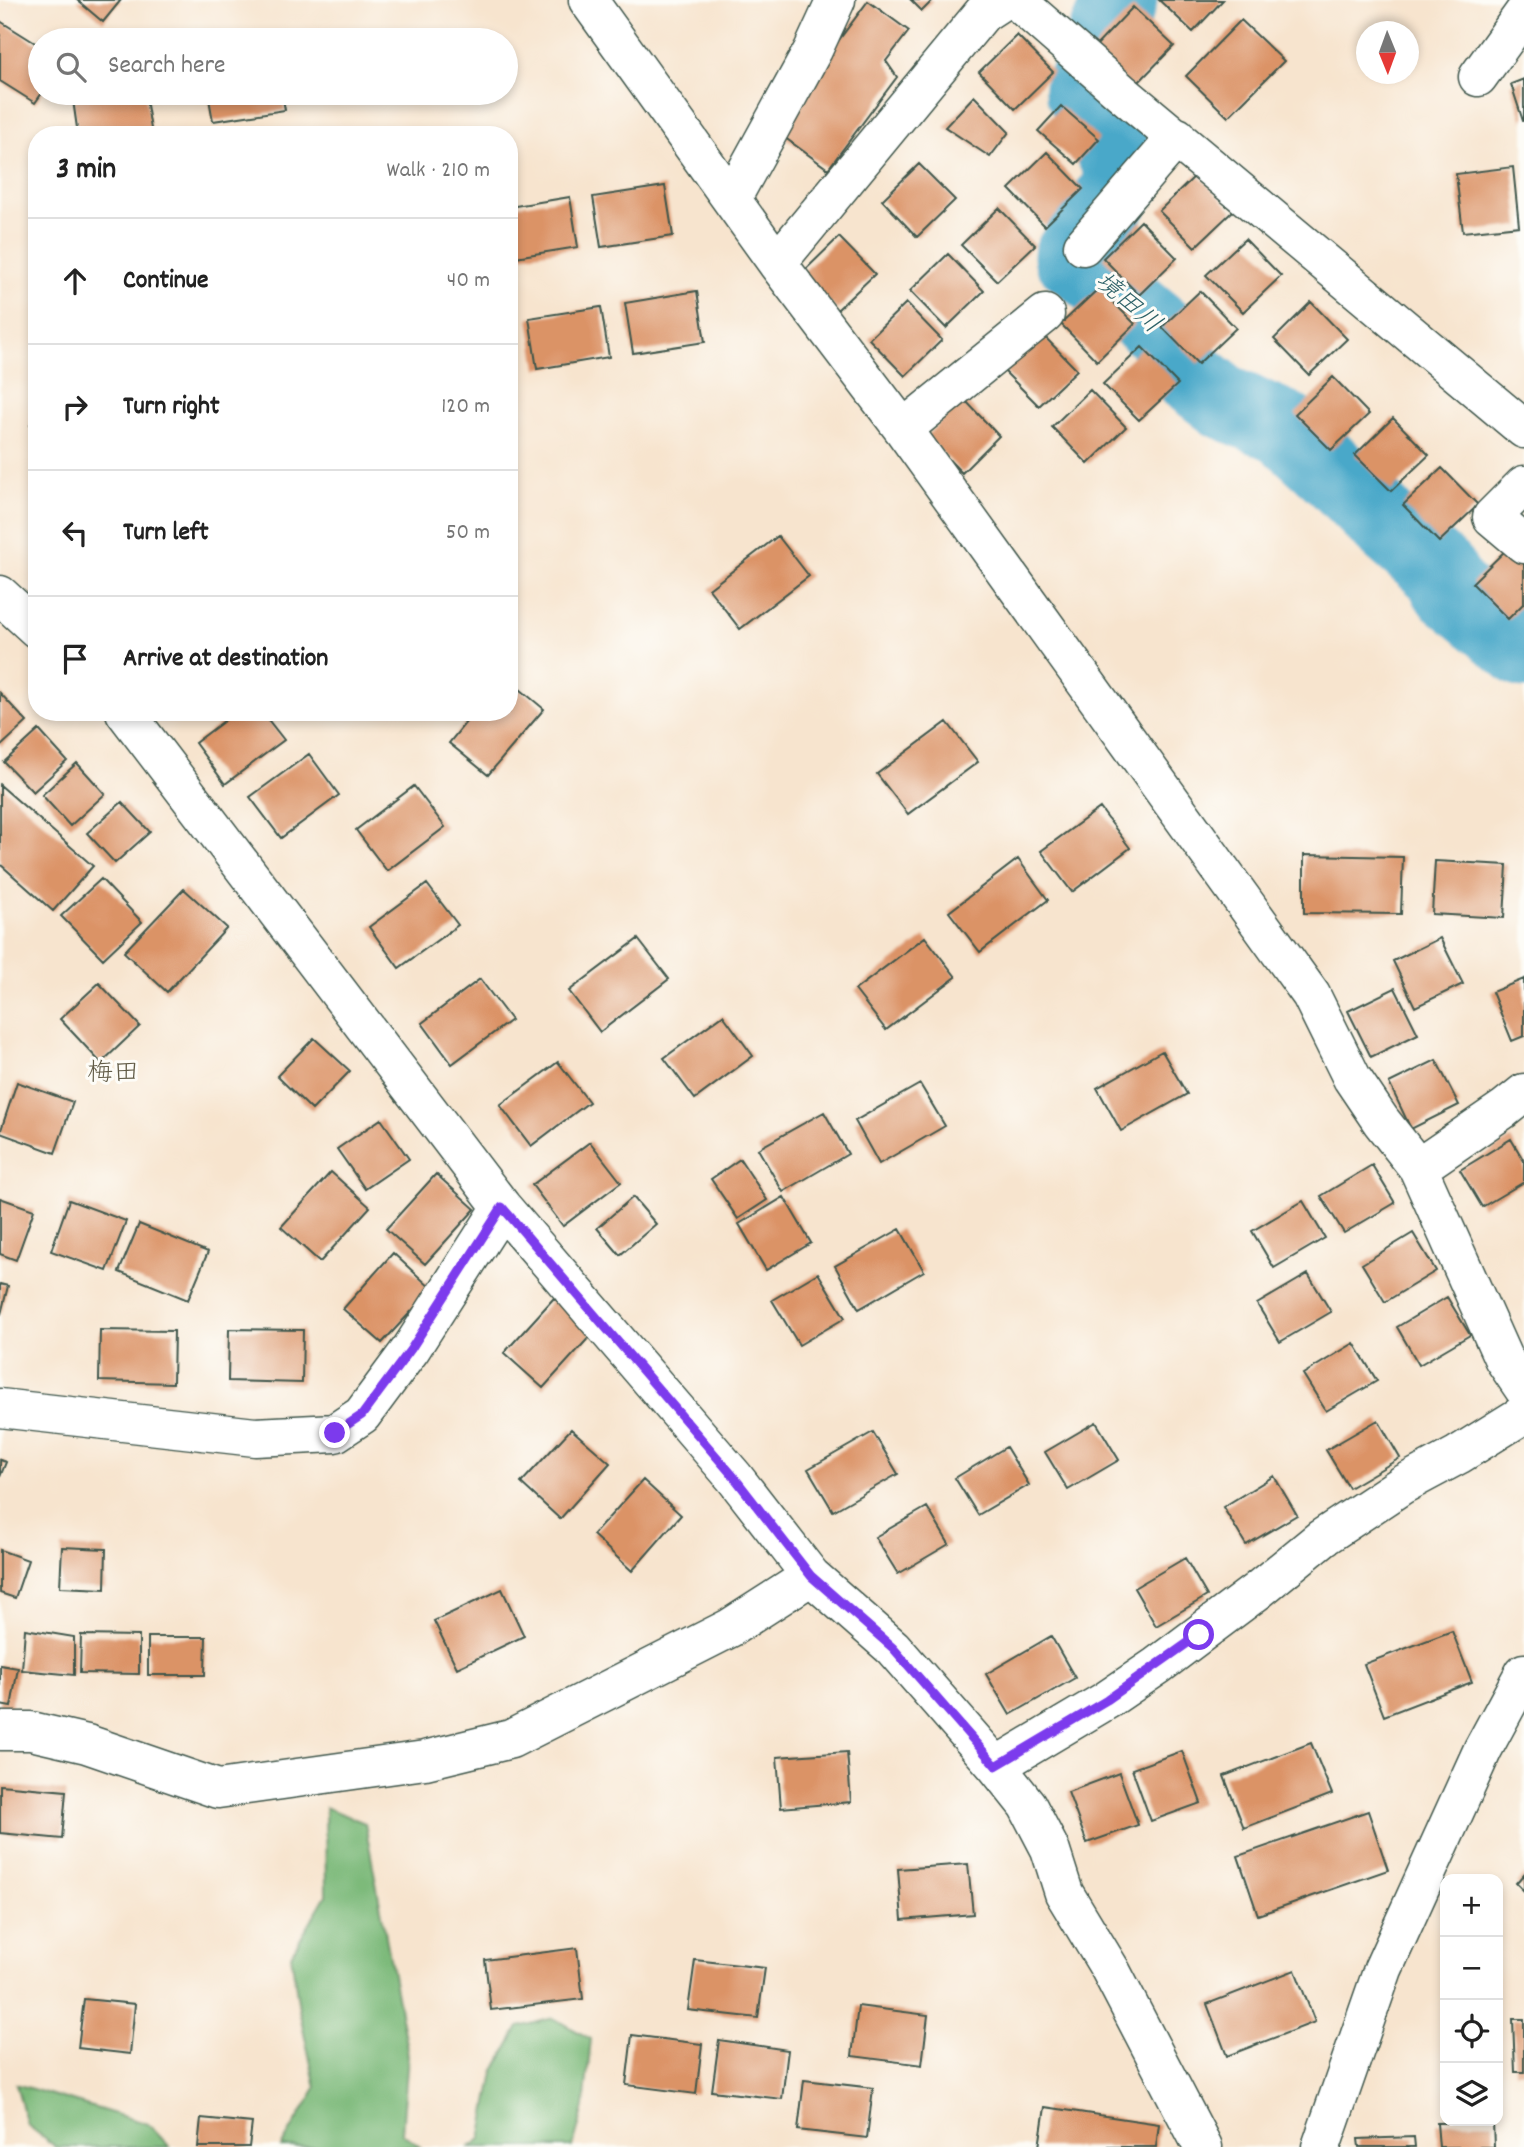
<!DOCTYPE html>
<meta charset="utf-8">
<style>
:root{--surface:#fff;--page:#f2f2f2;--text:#222;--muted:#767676;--line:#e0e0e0}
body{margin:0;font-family:Dekko,"Klee One",sans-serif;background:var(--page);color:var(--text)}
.controls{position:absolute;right:21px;bottom:21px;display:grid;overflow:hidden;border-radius:14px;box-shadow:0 4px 10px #0003}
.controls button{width:63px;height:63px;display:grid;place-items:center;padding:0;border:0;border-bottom:2px solid var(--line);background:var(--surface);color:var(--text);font:35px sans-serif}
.compass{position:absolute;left:1356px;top:21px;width:63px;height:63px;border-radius:50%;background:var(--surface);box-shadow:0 4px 10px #0003;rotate:179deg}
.stop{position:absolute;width:21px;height:21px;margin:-16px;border:5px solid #7c3aed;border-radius:50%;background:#fff}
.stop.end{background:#7c3aed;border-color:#fff;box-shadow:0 2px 7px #0008}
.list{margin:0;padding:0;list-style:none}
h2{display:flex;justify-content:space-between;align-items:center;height:91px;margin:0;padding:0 28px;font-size:30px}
h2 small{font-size:23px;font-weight:400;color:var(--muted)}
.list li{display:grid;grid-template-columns:46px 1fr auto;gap:21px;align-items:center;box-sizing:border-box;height:126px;padding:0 28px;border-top:2px solid var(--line)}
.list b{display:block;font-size:26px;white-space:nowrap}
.list em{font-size:23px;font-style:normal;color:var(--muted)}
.icon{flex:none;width:38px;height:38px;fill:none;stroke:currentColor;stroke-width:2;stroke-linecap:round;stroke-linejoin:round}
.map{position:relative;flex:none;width:1524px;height:2147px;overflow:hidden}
.search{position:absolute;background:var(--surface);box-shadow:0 4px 10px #0003;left:28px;top:28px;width:490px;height:77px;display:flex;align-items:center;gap:18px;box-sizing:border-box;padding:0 24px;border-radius:38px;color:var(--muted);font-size:26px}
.panel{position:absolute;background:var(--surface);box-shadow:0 4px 10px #0003;left:28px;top:126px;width:490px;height:595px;border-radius:28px}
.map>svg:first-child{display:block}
.forest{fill:#7dba7a;stroke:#4e7c57;stroke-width:2}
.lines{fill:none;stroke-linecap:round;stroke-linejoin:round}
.river{stroke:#4aa8c9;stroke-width:75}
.building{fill:#db9366}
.minor-casing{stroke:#3f564b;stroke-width:41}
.minor{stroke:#fff;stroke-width:38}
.route{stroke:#7c3aed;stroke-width:9}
.labels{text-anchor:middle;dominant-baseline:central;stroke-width:6;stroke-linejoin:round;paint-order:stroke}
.water-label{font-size:26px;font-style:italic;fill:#2e6268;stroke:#fdfcf7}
.neighbourhood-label{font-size:26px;fill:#615b46;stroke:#fdfcf7}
</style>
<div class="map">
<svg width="1524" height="2147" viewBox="0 0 1524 2147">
<rect width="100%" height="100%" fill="#fdfcf7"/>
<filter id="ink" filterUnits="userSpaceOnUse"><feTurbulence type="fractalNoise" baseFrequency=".0143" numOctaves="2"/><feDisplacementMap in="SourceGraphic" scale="14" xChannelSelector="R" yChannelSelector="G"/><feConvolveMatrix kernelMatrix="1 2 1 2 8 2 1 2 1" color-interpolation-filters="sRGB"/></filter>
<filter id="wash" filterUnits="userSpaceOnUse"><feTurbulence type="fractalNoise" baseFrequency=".00686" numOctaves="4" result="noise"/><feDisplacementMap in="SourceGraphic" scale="28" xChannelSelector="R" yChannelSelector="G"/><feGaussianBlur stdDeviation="1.57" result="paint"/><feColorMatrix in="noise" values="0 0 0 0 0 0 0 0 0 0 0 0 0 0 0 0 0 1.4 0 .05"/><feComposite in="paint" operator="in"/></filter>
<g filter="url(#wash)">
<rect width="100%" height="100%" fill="#f7e4ce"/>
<path class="forest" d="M325 1807 365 1823 408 2055 402 2133 420 2147H281L316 2088 299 2009 291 1955 326 1895Z
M553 2018 591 2039 584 2107 573 2147H470L481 2139 494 2072 519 2027Z
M16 2084 148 2124 170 2147H56L27 2125Z"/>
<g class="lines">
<path class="river" d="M1120 0 1082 89 1126 178 1071 256 1164 333 1184 371 1224 402 1283 427 1337 476 1386 525 1441 573 1449 589 1524 651"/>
</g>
<g id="blocks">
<path class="building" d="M77 0H121L103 22Z
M911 0H933L922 11Z
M1159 0H1223L1193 32Z
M868 1 909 31 886 61 897 77 828 169 773 129Z
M1133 7 1174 46 1132 89 1092 50Z
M1241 20 1284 61 1228 117 1186 76Z
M0 21 40 46 42 93 35 103 0 81Z
M1017 35 1053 72 1015 109 979 72Z
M1524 79V121H1523L1511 84Z
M118 93H145L152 135H78L73 100Z
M208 93H282L285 110 213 121Z
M974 96 1009 132 990 157 945 127Z
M1061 106 1099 139 1076 164 1038 131Z
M1047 152 1083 189 1045 226 1009 189Z
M919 164 955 200 917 237 882 200Z
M1513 167 1519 226 1463 232 1456 174Z
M1197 174 1233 211 1195 247 1159 211Z
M665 186 673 236 601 247 593 197Z
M570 197 578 247 509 258V207Z
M999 208 1035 245 997 281 961 245Z
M1141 221 1177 258 1139 295 1103 258Z
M839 237 875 274 837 310 801 274Z
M1245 239 1281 276 1243 312 1206 275Z
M948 254 984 291 946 328 910 291Z
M1099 288 1135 324 1097 361 1061 324Z
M697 291 705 342 633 353 625 303Z
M1200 291 1236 328 1198 364 1162 327Z
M1311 302 1347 339 1309 375 1274 339Z
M906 303 942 340 905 376 869 339Z
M601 307 609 357 537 369 529 318Z
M1041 333 1077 370 1039 406 1003 370Z
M1142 347 1178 384 1139 420 1103 384Z
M1333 377 1369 414 1331 450 1295 414Z
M1090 390 1126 427 1088 464 1052 427Z
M964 399 999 436 962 473 926 436Z
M1393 418 1429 455 1391 491 1355 455Z
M37 419V434L30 425Z
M1442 468 1478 505 1439 542 1403 505Z
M778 536 809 576 740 629 709 589Z
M1510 546 1524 561V603L1508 619 1472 583Z
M509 680 544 709 488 775 449 743 474 712H509Z
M0 693 27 722 0 747Z
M236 712H262L284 740 225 784 195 743Z
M947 722 978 762 908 814 877 774Z
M39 730 67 761 33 792 4 762Z
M309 754 339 795 281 838 250 797Z
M77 763 105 794 70 826 42 795Z
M0 785 93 866 53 911 0 864Z
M414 786 445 827 387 871 356 830Z
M122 802 150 832 115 863 87 833Z
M1100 808 1130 848 1072 892 1041 851Z
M1304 855 1403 857 1401 914 1304 913Z
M1018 859 1048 900 980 952 949 912Z
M1435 861 1507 865 1504 918 1432 914Z
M101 879 142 922 103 959 61 916Z
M427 884 458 925 399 968 369 927Z
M184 889 227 928 167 992 124 952Z
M925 937 956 977 886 1030 855 990Z
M1440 938 1463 984 1415 1007 1393 961Z
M638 939 669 979 600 1032 569 991Z
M480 979 511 1020 452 1064 422 1023Z
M1524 979V1036L1512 1041 1492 992Z
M99 983 140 1026 101 1063 60 1019Z
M1395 988 1418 1034 1371 1057 1348 1011Z
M723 1015 753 1056 695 1099 664 1058Z
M314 1038 350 1071 312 1110 277 1076Z
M1162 1051 1187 1094 1121 1131 1097 1088Z
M1436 1060 1459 1105 1411 1129 1389 1083Z
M558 1062 589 1102 531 1146 500 1105Z
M17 1082 73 1102 55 1153 0 1133Z
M920 1084 945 1126 879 1164 855 1121Z
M824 1112 848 1154 783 1192 758 1149Z
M381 1119 409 1159 365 1189 337 1149Z
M1511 1139 1524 1161V1182L1482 1207 1460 1170Z
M590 1142 621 1182 563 1226 532 1185Z
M740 1159 767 1200 738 1219 711 1179Z
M1372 1165 1395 1203 1344 1233 1321 1196Z
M331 1172 370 1207 320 1262 281 1227Z
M436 1174 475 1209 425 1264 386 1229Z
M633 1197 656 1224 620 1255 597 1228Z
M784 1197 811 1243 766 1270 739 1224Z
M0 1198 34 1210 16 1260 0 1254Z
M69 1200 126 1221 107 1271 51 1251Z
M1303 1201 1325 1238 1274 1268 1252 1231Z
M139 1224 208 1252 188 1300 119 1272Z
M900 1229 924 1271 859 1309 835 1266Z
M1413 1233 1436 1271 1385 1302 1362 1264Z
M393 1253 432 1289 382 1343 343 1309Z
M818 1273 845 1318 799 1345 772 1300Z
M1308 1274 1331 1312 1280 1342 1257 1304Z
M0 1284 8 1286 1 1314H0Z
M1447 1297 1470 1335 1419 1365 1397 1327Z
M554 1298 593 1333 543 1388 504 1353Z
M229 1329 303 1330 302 1383 228 1381Z
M100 1330 174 1331 173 1383 99 1381Z
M1354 1343 1377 1381 1326 1411 1303 1374Z
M1378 1420 1400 1458 1349 1488 1326 1450Z
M1096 1422 1119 1460 1068 1490 1045 1452Z
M571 1429 610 1463 560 1519 521 1483Z
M873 1432 898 1474 833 1511 808 1469Z
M1006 1447 1029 1485 978 1515 955 1478Z
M0 1460 6 1462 0 1477Z
M1274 1476 1297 1515 1246 1545 1223 1507Z
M643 1480 681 1515 632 1571 593 1535Z
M927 1507 949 1544 898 1574 875 1537Z
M62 1547 106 1549 105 1589 60 1587Z
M0 1550 28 1560 15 1598 0 1593Z
M1185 1558 1207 1596 1156 1626 1134 1588Z
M502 1589 524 1636 457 1668 434 1621Z
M25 1629 74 1637V1675L22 1670Z
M1452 1631 1472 1682 1384 1716 1364 1664Z
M81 1635 139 1636V1674L80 1673Z
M1051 1636 1075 1678 1010 1715 986 1674Z
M148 1637H206L205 1675H148Z
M0 1665 18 1668 11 1707 0 1705Z
M1311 1743 1332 1794 1244 1828 1224 1776Z
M1182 1751 1201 1803 1151 1821 1132 1769Z
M847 1752 851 1802 781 1808 777 1757Z
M1119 1773 1138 1825 1087 1843 1068 1792Z
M0 1785 66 1791 62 1839 0 1833Z
M1368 1811 1388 1870 1258 1915 1238 1856Z
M968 1864 973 1914 902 1920 898 1869Z
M1524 1874V1891L1516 1883Z
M577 1948 583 1999 491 2010 485 1960Z
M695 1960 765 1968 758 2018 688 2010Z
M1295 1970 1315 2022 1227 2056 1207 2004Z
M84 1999 135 2004 130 2054 78 2048Z
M858 2006 928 2015 922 2065 852 2056Z
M1513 2019H1524V2072H1515Z
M632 2035 702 2044 696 2094 626 2085Z
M719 2040 788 2050 782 2099 712 2091Z
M804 2080 873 2088 867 2138 798 2130Z
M1045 2107 1159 2124 1156 2147H1039Z
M201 2118 252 2123 249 2147H198Z
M1493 2122 1494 2147H1439L1437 2123Z
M1414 2137 1415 2147H1359L1358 2139Z"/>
</g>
</g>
<g filter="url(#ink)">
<use href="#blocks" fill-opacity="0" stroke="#3f564b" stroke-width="2"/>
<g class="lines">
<g class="minor-casing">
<path id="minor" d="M588 0 777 263 903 429 1311 995 1352 1078 1381 1121 1418 1168 1503 1358 1524 1389
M1016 0 1121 92 1524 429
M1478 77 1524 13
M732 198 813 50 836 0
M1083 246 1177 137
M777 263 983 13 1003 0
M903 429 1045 314
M1524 485 1492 517 1524 544
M0 595 37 629
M125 712 502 1207 734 1477 811 1576 893 1648 996 1766 1027 1805 1050 1849 1064 1893 1110 1969 1203 2147
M1418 1168 1504 1109 1524 1093
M0 1408 255 1437 335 1433 362 1415 411 1349 502 1207
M0 1731H31L87 1744 218 1789 425 1760 511 1739 730 1628 811 1576
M996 1766 1107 1700 1157 1666 1257 1591 1322 1538 1402 1485 1458 1455 1524 1414
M1321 2147 1383 1969 1483 1749 1524 1673"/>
</g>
<use href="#minor" class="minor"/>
</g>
</g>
<g class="lines" filter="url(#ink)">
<path class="route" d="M335 1433 362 1415 411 1349 502 1207 734 1477 811 1576 893 1648 996 1766 1107 1700 1199 1635"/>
</g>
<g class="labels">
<g class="water-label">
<text transform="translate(1127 304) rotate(41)">境田川</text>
</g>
<g class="neighbourhood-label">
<text x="113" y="1074">梅田</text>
</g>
</g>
</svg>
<div class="controls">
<button>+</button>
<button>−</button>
<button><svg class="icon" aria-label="locate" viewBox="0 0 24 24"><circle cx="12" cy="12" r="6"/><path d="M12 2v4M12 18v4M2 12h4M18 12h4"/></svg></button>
<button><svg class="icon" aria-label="layers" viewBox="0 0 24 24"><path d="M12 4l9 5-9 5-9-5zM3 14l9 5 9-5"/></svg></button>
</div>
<svg class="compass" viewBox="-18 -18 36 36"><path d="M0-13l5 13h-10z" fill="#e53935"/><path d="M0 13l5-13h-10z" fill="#767676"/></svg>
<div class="stop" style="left:1199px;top:1635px"></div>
<div class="stop end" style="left:335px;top:1433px"></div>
<div class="search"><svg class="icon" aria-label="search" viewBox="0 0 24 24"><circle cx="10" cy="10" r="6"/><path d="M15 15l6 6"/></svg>Search here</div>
<section class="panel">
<h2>3 min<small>Walk · 210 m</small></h2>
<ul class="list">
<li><svg class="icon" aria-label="ahead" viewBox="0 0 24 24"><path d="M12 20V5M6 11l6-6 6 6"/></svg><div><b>Continue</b></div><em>40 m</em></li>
<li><svg class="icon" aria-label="right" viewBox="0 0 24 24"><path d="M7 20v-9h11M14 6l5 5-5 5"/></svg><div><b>Turn right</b></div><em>120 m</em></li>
<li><svg class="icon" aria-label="left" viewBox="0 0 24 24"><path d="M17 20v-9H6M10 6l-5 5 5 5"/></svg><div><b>Turn left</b></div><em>50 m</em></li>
<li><svg class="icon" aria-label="arrive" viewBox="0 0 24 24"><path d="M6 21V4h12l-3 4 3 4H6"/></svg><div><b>Arrive at destination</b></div></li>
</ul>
</section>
</div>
